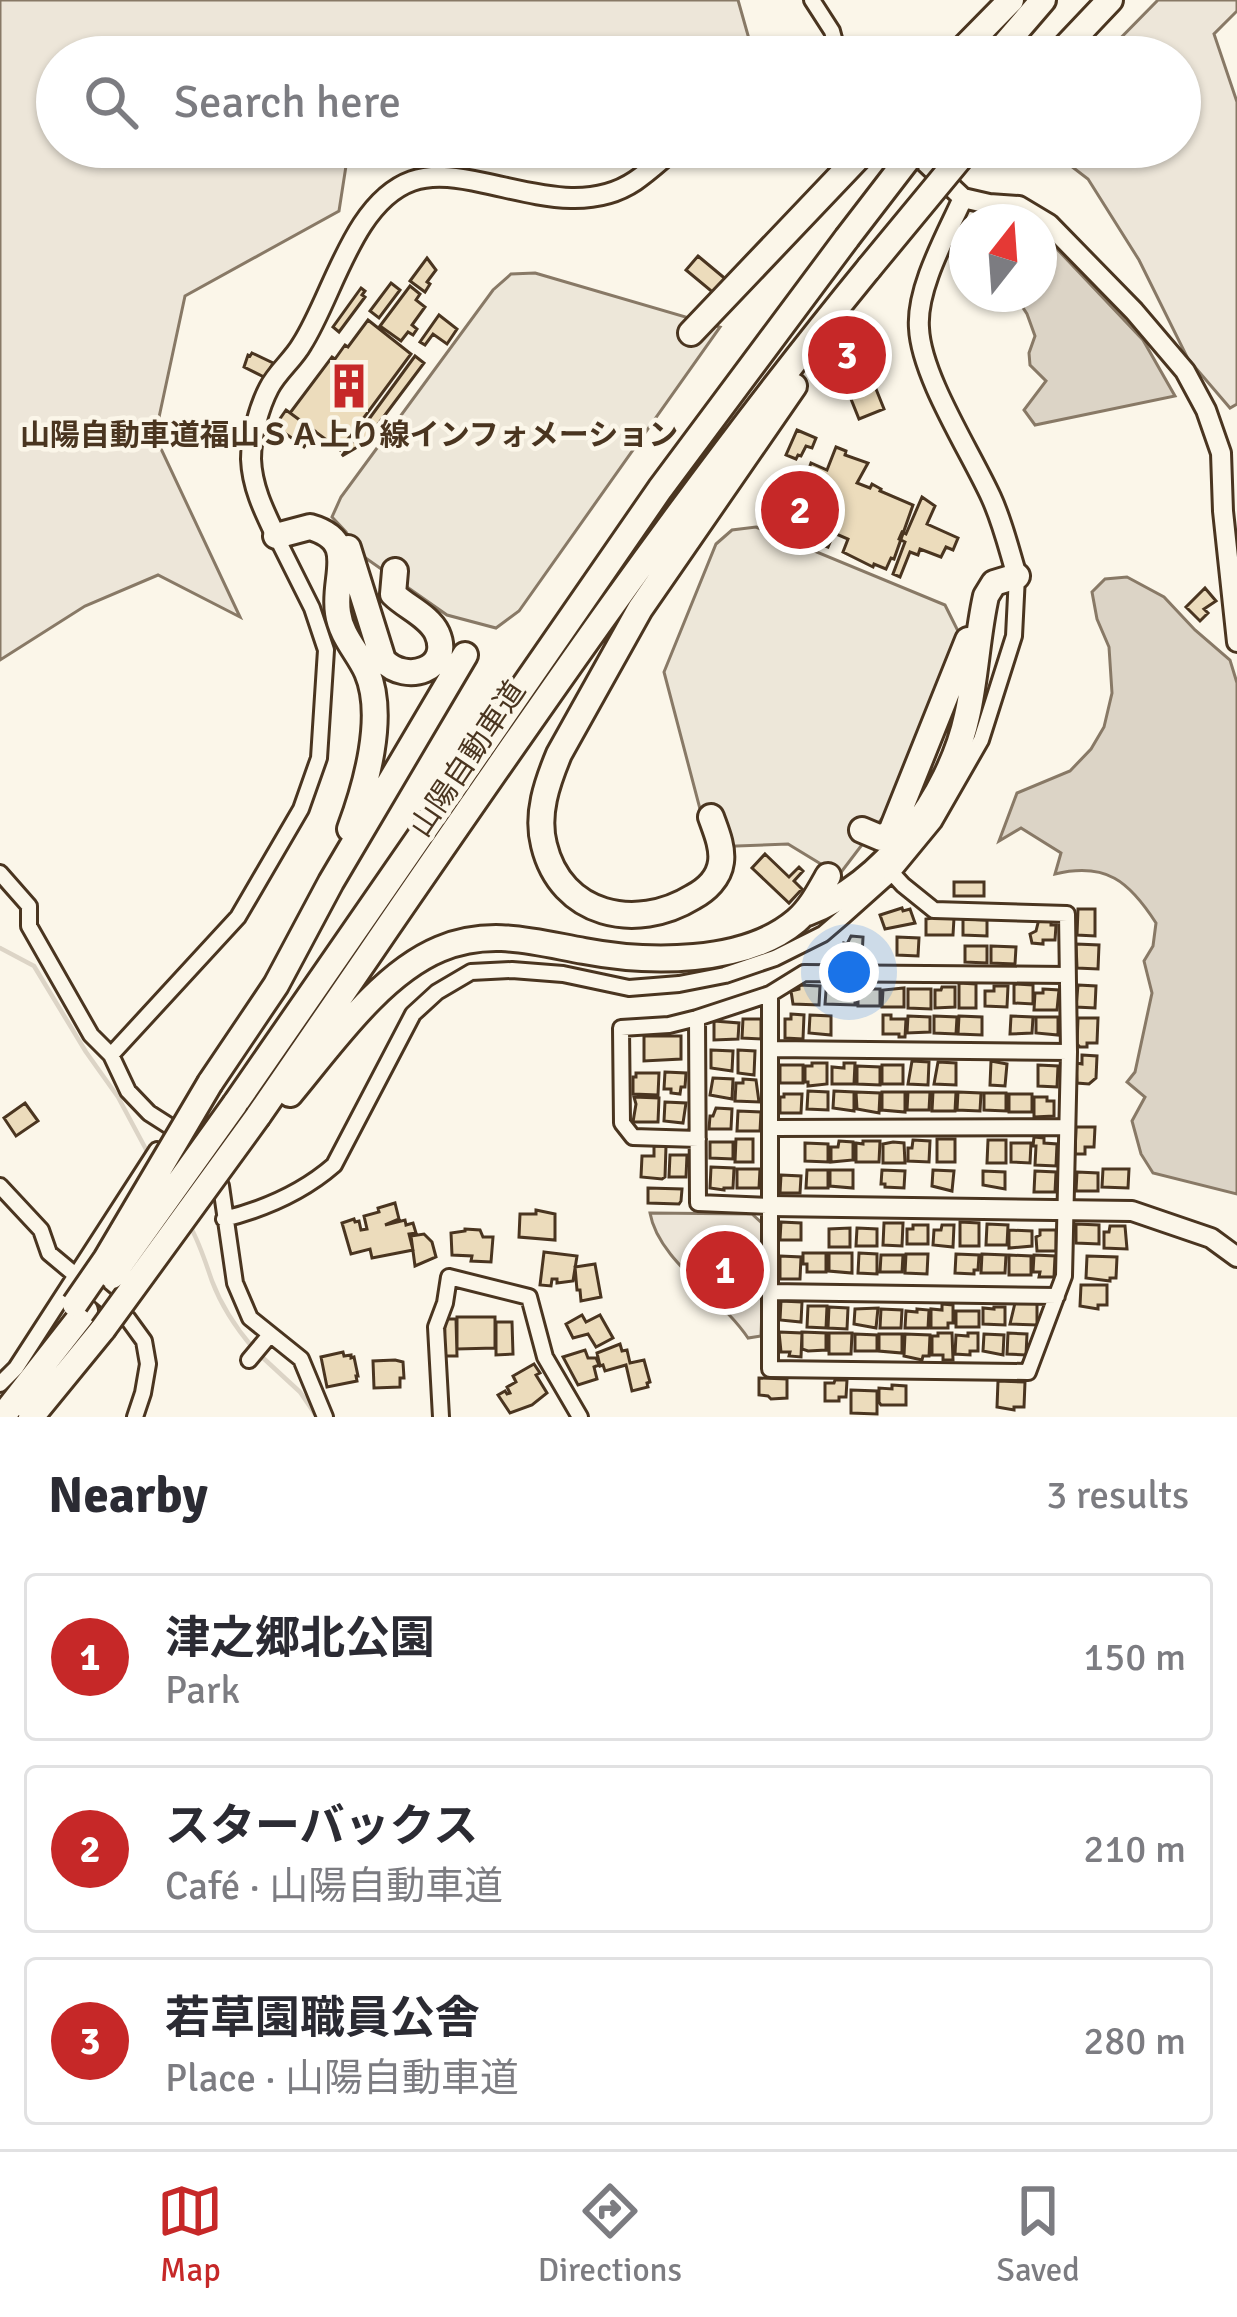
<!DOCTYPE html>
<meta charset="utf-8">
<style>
:root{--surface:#fff;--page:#f2f2f3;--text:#2b2b33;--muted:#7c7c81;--line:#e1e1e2;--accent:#c62828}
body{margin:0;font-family:Signika,"Noto Sans JP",sans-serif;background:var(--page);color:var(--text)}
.compass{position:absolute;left:949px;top:204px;width:108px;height:108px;border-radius:50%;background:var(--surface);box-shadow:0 3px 9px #0004;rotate:17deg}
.you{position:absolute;left:849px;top:972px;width:42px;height:42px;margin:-30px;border:9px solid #fff;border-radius:50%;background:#1a73e8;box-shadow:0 0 0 18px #1a73e833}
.badge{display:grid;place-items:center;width:78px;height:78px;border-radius:50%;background:var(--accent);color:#fff;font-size:39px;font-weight:700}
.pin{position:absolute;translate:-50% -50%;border:6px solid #fff;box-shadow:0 3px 12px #0006}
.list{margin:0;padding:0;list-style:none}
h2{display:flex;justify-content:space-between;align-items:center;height:156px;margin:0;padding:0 48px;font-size:51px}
h2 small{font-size:39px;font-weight:400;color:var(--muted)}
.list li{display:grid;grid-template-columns:78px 1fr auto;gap:36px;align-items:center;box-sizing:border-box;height:168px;margin:0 24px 24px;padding:0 24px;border:3px solid var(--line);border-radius:12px}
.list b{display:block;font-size:45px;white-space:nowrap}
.list p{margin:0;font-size:39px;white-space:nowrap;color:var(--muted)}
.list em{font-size:39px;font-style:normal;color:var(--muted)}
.icon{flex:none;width:66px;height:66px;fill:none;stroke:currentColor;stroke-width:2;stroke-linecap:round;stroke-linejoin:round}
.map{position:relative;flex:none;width:1237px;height:1417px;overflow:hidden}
.search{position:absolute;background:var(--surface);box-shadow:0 3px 9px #0004;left:36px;right:36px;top:36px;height:132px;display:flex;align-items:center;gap:30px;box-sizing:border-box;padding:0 42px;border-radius:66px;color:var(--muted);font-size:45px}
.sheet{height:732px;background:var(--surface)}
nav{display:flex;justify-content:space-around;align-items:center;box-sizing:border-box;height:168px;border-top:3px solid var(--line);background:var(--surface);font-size:33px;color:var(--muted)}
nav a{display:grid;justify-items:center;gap:6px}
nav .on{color:var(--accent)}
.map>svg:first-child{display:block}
.green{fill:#ede6d9;stroke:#887966;stroke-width:3}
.parking{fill:#ede7d9;stroke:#887966;stroke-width:3}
.water{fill:#dcd4c6;stroke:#887966;stroke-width:3}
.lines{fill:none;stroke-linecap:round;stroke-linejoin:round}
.stream{stroke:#dcd4c6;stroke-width:4.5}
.building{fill:#ecdcbc;stroke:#4a3520;stroke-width:3}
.street-casing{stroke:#4a3520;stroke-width:20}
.secondary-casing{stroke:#4a3520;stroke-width:24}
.highway-casing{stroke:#4a3520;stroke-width:30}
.street{stroke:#fbf6e9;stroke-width:14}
.secondary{stroke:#fbf6e9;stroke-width:18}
.highway{stroke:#fbf6e9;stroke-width:24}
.highway-bridge-casing{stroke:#4a3520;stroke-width:30;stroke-linecap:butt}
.highway-bridge{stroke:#fbf6e9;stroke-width:24}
.labels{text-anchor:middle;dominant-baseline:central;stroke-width:9;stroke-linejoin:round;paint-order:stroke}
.poi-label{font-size:30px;font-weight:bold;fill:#4a3520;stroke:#fbf6e9}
.street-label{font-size:30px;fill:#4a3520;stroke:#fbf6e9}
</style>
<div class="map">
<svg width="1237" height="1417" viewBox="0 0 1237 1417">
<rect width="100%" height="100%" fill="#fbf6e9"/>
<path class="green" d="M0 0H738L753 53 746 57H526L487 48 431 57H57V147H352L348 153 339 211 185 296 155 436 240 617 158 575 85 606 0 660Z
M1158 0H1237V11L1214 34 1237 102V404L1230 408 1188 359 1139 260 1088 179 1058 156V147H1180V57H1102Z
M650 1213 752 1214 765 1226 761 1336 748 1338C721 1297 658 1260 650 1213Z"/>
<path class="parking" d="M535 273 720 327 519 611 496 628 447 615 357 552 346 532 332 517 341 497 493 290 511 274Z
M756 527 945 605 958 631 890 808 839 875 788 844 710 847 664 672 716 544 732 530Z"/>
<path class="water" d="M1039 230 1143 340 1175 396 1035 425 1024 410 1046 381 1030 365 1029 353 1035 336 1027 314 1014 294H1039Z
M1127 577 1164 597 1195 630 1230 660 1237 683V1194L1153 1173 1141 1154 1132 1121 1145 1097 1127 1082 1135 1072 1152 993 1144 961 1153 946 1156 923C1129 881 1106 862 1055 874L1061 853 1021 828 999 841 1017 793 1070 771 1091 749 1104 727 1112 693 1109 647 1097 619 1092 592 1105 579Z"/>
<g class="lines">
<path class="stream" d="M0 948 34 966 86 1052 118 1097 148 1153
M190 1226C200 1244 205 1261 212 1281 221 1305 236 1328 253 1348
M261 1356 300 1392 317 1417"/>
</g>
<path class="building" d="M698 256 728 281 716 295 686 270Z
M427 258 436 270 427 282 430 284 425 292 410 281Z
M391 283 400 290 379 318 370 311Z
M410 286 420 294 416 300 425 307 412 325 417 329 413 335 408 332 401 341 380 326Z
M361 288 365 291 362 295 365 297 339 332 333 327Z
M439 315 457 329 447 344 433 334 425 345 420 342Z
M368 320 411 354 340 450 290 413 332 357 335 359 345 345 348 347Z
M849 340 860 348 844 369 833 361Z
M252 353 273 363 266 378 244 367 248 355 250 356Z
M415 356 424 363 364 443 342 456Z
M874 384 884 409 859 419 849 394Z
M286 410 315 431 304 447 275 426Z
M797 430 816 438 812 448 806 446 801 456 798 455 796 459 786 455Z
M836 447 846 451 845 455 868 463 857 483 870 488 872 484 881 489 880 491 913 505 894 559 891 558 886 569 874 564 873 567 843 552 848 539 834 533 828 547 814 542 820 527 789 514 801 485 794 482 799 470 807 474 811 463 827 470Z
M922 497 935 506 927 524 958 538 953 550 946 547 941 557 920 549 918 555 910 552 900 577 893 574 905 542 899 539 902 532 906 534Z
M1205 588 1216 601 1204 609 1208 613 1200 621 1186 607Z
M765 854 789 877 799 867 803 871 794 881 802 889 789 903 752 868Z
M954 882H984V896H954Z
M902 908 903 911 910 909 915 923 885 929 880 915Z
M1078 909H1095V936L1077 935Z
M933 918H954L953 935H926V919Z
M963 919 987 920V936L963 935Z
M1039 919 1051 920V925H1056L1055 940H1043V944L1032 943 1030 934 1036 931Z
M851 936 863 937 862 957 835 959 836 950 844 951V943L847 944Z
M897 937 919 938 918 956 897 955Z
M1076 944 1099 945 1098 969 1077 968Z
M965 946H987V963L965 962Z
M991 946 1016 947 1015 964 991 963Z
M959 983 976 984V1008H959Z
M835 984 855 985V1005L825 1004 826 991H835Z
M1014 984 1033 985V1004L1014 1003Z
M799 985 820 986 819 1005 793 1004 791 991 799 989Z
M1078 985 1096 986 1095 1008 1076 1007Z
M994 986H1008L1007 1007 985 1006V991H994Z
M942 987H955V1007L935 1008V990H941Z
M904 988V1007H882L883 990Z
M858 989H880V1006H858Z
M908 989H931V1009L908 1008Z
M1043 989 1059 990 1057 1010H1034L1035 993H1043Z
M791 1014 804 1015 803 1039 785 1038V1019H791Z
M810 1015 831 1016V1035L809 1033Z
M883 1015H891V1019H906L905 1037H899V1034H883Z
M908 1016 930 1017V1032L907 1033Z
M934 1016 957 1017 956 1034 934 1033Z
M959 1016 982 1017V1035L958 1034Z
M1011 1016 1033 1017 1032 1033 1010 1034Z
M1036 1017H1058V1035L1036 1033Z
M1078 1018H1098L1097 1043H1087V1047H1080L1077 1044Z
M743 1019H761V1039L742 1038Z
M714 1021 739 1023 738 1039 714 1040Z
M644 1036H681V1059L644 1061Z
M711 1050 733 1051 732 1071 711 1068Z
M738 1050 755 1051 754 1075 738 1073Z
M1082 1055 1097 1056 1096 1078 1089 1084 1077 1083 1076 1063 1082 1064Z
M912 1061 929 1062 928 1085 908 1084Z
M991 1061 1007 1064 1005 1086 990 1085Z
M938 1062 956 1063V1085L934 1084Z
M812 1063H827V1084L808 1086V1082H805V1066H812Z
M844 1063H855L854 1084H832V1067L844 1068Z
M780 1065H803V1083H780Z
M882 1065H903V1084H882Z
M1038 1065 1058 1066 1057 1087 1038 1086Z
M857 1066 880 1067V1085L857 1084Z
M665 1072 686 1073 685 1087H681L680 1094 671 1093V1089H664Z
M636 1073H659L658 1095 633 1094V1077H636Z
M713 1078 733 1079 732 1099 710 1095Z
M743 1079 756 1080 759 1102 735 1101 736 1083H743Z
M808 1091 828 1092V1110L807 1109Z
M834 1091 854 1092V1111L833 1108Z
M856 1092 880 1093 879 1113 857 1109Z
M882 1092H905V1112L882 1110Z
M908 1092H930L929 1110H907Z
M933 1092H956L955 1111H932Z
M958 1092 981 1093 980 1111 957 1110Z
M984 1093H1006V1111L984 1110Z
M784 1094H802L801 1113H780V1097H784Z
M1009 1094H1032V1112H1009Z
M634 1097 659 1098 658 1122H633L636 1104Z
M1034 1097H1047V1101H1054V1116L1034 1117Z
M665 1102 686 1103 683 1123 664 1121Z
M25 1103 38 1121 16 1136 4 1118Z
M716 1108 732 1109 731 1129H709L710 1116H713Z
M738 1111 761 1112 760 1131H737Z
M1076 1127H1095L1094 1147H1085V1154H1075Z
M1034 1137 1044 1138V1143L1057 1144 1056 1166 1035 1165 1036 1146H1033Z
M736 1139H753V1162H735Z
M937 1139H955V1162H937Z
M913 1140 930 1141 929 1162 908 1161V1148H912Z
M988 1140H1006V1163H987Z
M839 1141 853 1142V1160L831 1162V1147H838Z
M863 1141H880L879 1162H856V1143L863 1144Z
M710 1142H733V1159L710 1158Z
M893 1142 904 1143 905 1163H883V1144Z
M805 1143 828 1144V1162L805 1161Z
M1011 1143H1031L1030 1163 1011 1162Z
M654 1146H666L665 1177 662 1179 641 1177 642 1156H654Z
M670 1155H687L686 1177H669Z
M711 1167 734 1168 733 1188H724V1190L710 1188Z
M737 1169H760L759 1188H737Z
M1103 1169H1129L1128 1188 1102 1187Z
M807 1170H828V1188H806Z
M830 1170H853V1188L830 1186Z
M882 1170 905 1171 904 1188 885 1187V1184H881Z
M933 1170 954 1171 952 1191 932 1186Z
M983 1171 1005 1172V1189L983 1185Z
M1035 1171 1056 1172 1055 1192H1034Z
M1077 1172 1098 1173V1191H1076Z
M781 1175 801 1176 800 1193H780Z
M648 1188 682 1189 681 1201 679 1204 648 1203Z
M395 1203 399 1219 385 1225 405 1220 406 1225 413 1223 416 1233 409 1234 413 1250 372 1258 370 1249 351 1254 342 1223 354 1219 355 1222 359 1221 361 1230 367 1229 364 1216 379 1212 378 1208Z
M536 1210 555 1214V1240L519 1237 520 1214H536Z
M781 1222 801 1223V1240H780Z
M960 1222 979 1223V1246H960Z
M884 1223H903L902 1246 883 1245Z
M987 1224 1008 1225 1007 1245H986Z
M1076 1224 1099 1225V1244L1076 1243Z
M913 1225H928V1244H907V1229H913Z
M942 1225H954L953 1247 933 1245 934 1230H941Z
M1110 1226H1125L1127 1249 1104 1248V1232H1109Z
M850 1228V1247H829V1229Z
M857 1228 877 1229V1246H856Z
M465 1229 480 1230 483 1237H493L491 1262 471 1261 472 1256 452 1255 451 1233 465 1231Z
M1009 1230 1032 1231V1246L1009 1248Z
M1040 1230H1056V1251H1037L1036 1237 1040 1235Z
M424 1234 432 1242 436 1257 415 1266 411 1236Z
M544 1252 577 1256 573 1281 557 1283V1279H552L551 1286 540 1285Z
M803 1253H826V1272H807V1264H803Z
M829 1253H852V1273L829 1271Z
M859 1253 877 1254V1274L858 1273Z
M906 1254H928L927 1274 905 1273Z
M956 1254 979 1255 978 1270H974V1274L955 1273Z
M982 1254 1006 1255 1005 1273H981Z
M881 1255H903L902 1272H880Z
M1009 1255 1031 1256V1275H1009Z
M1034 1255 1055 1256 1054 1277H1039L1040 1272H1033Z
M780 1256 801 1257 800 1279H780Z
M1087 1256 1117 1257 1116 1278H1110V1281L1086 1278Z
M595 1264 601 1297 581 1301 580 1290H577L575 1267Z
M1081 1285H1107V1305H1098V1309L1080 1306Z
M781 1301 802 1302 801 1322 780 1320Z
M1015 1303H1037V1325L1010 1324Z
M942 1304 953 1305V1323H948V1328H931V1309L942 1310Z
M808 1306H827L826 1328 807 1327Z
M829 1307 848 1308 847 1329 828 1328Z
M994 1307H1005V1325L983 1324V1308L994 1309Z
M878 1308 876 1328 854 1324 855 1309Z
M881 1309 902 1310 901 1328H880Z
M917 1309 929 1310 928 1328H905L906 1311 917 1312Z
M956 1311H979V1327H956Z
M582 1315 586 1322 600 1315 613 1338 596 1347 588 1334 573 1338 566 1324Z
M457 1317H495V1348L457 1349Z
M445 1319H456L457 1356H444Z
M496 1322H512L513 1354 496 1355Z
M779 1332 802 1333 801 1357 789 1356 790 1352H781Z
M802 1332 826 1333V1350L808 1351 802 1349Z
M829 1333H852L851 1354H829Z
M938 1333H952L953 1360H943V1355H932V1336H938Z
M968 1333H978V1351H970V1355L955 1354 956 1335 968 1336Z
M1008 1333 1027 1334 1026 1355 1007 1354Z
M855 1334 877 1335V1351H855Z
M879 1334H902V1353L879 1351Z
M905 1334 930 1335 929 1356H923L922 1360 904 1356Z
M984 1334 1004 1335 1003 1355 983 1351Z
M620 1344 622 1351 627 1350 630 1363 644 1360 650 1382 647 1383 648 1387 632 1391 626 1365 605 1371 603 1365 600 1366 597 1353Z
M585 1350 588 1358H596L599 1365 594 1367 597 1379 578 1385 563 1357Z
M343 1352 344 1356 351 1355V1358L354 1357 358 1376H356L357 1381 327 1387 321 1357Z
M395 1360 403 1362 404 1378H400V1387L374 1388 373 1361Z
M534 1364 540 1373 536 1375 547 1393 532 1405 510 1413 498 1395 505 1391 507 1394 510 1393 507 1387 516 1382 513 1376Z
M759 1378 787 1379V1398L771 1399 768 1396 759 1395Z
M835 1380H847L846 1397H839V1401H825V1383H834Z
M998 1381 1025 1382 1024 1407H1014V1410L997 1407Z
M892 1385 906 1386V1405H881L879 1402V1388L892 1389Z
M851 1390 877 1391V1414L851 1413Z"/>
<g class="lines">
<g class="street-casing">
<path id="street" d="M812 0 832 31 839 57
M0 873 29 906V926L91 1035 111 1055 128 1091 149 1113 185 1136
M892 873 903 885 934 910 1067 914 1069 1052 1064 1276 1028 1372 770 1369V994L804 973 1067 975
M770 994 697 1018 698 1203 771 1206
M697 1018 669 1025 621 1028 622 1123 633 1137 698 1139
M771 1049 1069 1052
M111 1055 238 917 301 809 319 758 326 650 312 608 276 536
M772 1128 1066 1127
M213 1171 221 1186 235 1283 250 1318 301 1359 325 1417
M0 1186 41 1230 49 1253 128 1319 144 1341 148 1364 143 1393 135 1417
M224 1219C264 1209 303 1192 334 1165L413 1014 437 992 471 972 512 970 563 974 629 988 679 984 725 975 775 958 823 934 844 916 892 873 934 822 981 740 1014 636 1017 576
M770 1292 1057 1296
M249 1360 269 1336
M0 1384 16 1368 157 1150
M441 1417 436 1327 445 1303 449 1277 529 1297 545 1357 580 1417"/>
</g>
<g class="secondary-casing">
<path id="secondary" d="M909 147 963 198 989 204 1019 206 1049 224 1134 311 1185 371 1206 410 1221 453 1223 511 1237 642
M963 198C947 234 916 288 919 328 921 376 970 451 991 497 1003 523 1009 550 1017 576
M276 536C264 511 252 487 251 459 251 437 259 407 269 388 277 372 293 360 302 344 333 296 353 202 412 181 435 173 461 178 484 183 533 193 589 212 635 181 650 171 663 158 677 147
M771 1206 1132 1211 1211 1238 1237 1257"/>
</g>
<g class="highway-casing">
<path id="highway" d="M955 57 1011 0
M994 57 1043 0
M1056 57 1110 0
M691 333 868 147
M276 536 310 527C360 541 332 577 338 613 341 636 358 652 367 672 386 716 366 786 350 829
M348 548 383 660C406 685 453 669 437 633 429 616 406 607 393 594L395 571
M711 817C716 831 723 847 721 862 719 878 706 890 693 897 636 932 561 916 544 845 536 814 547 783 559 754L640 609 794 386
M862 830 881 838 891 832 968 640
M807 913C884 884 950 796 967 716 976 677 977 636 986 596L994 583 1017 576
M210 1083 276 985 331 882 465 655
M290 1094C331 1045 380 974 440 949 490 928 534 942 584 951 647 963 744 965 796 921 810 909 819 892 828 876
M235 1104 660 489 847 238
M258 1116C456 830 648 538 869 268
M2 1417 85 1311
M31 1417 103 1329"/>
</g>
<use href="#street" class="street"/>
<use href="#secondary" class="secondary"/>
<use href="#highway" class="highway"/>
<g class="highway-bridge-casing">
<path id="highway-bridge" d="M847 238 917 147
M869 268 969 147
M112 1276 235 1104
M75 1304 106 1259 210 1083
M103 1329 258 1116"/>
</g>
<use href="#highway-bridge" class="highway-bridge"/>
</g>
<defs>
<g id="building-bare" transform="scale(3.6)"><path d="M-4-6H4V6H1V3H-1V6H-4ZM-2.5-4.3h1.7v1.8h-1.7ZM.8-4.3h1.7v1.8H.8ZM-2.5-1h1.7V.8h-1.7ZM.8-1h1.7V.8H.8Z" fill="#c62828" stroke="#fbf6e9" stroke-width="2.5" paint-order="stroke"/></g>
</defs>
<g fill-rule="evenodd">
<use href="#building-bare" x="349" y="386"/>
</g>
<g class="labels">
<g class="poi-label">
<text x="349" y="435">山陽自動車道福山ＳＡ上り線インフォメーション</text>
</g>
<g class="street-label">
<text transform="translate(468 759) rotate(-56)">山陽自動車道</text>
</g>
</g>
</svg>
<svg class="compass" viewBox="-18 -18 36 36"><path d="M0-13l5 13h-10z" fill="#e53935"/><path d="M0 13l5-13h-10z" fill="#7c7c81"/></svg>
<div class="you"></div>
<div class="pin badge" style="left:725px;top:1270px">1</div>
<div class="pin badge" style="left:800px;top:510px">2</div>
<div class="pin badge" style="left:847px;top:355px">3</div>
<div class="search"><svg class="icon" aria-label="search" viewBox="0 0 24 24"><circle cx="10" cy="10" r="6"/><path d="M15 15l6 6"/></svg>Search here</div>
</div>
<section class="sheet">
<h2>Nearby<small>3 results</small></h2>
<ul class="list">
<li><span class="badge">1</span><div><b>津之郷北公園</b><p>Park</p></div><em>150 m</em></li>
<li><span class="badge">2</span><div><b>スターバックス</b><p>Café · 山陽自動車道</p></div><em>210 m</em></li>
<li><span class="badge">3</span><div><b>若草園職員公舎</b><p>Place · 山陽自動車道</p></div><em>280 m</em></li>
</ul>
</section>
<nav>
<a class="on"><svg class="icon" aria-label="map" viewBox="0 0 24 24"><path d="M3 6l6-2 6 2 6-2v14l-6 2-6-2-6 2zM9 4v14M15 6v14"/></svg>Map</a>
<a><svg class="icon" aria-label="directions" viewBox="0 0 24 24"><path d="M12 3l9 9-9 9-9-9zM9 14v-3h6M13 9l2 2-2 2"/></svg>Directions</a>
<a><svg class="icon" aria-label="saved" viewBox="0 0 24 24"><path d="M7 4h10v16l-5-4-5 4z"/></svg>Saved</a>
</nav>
